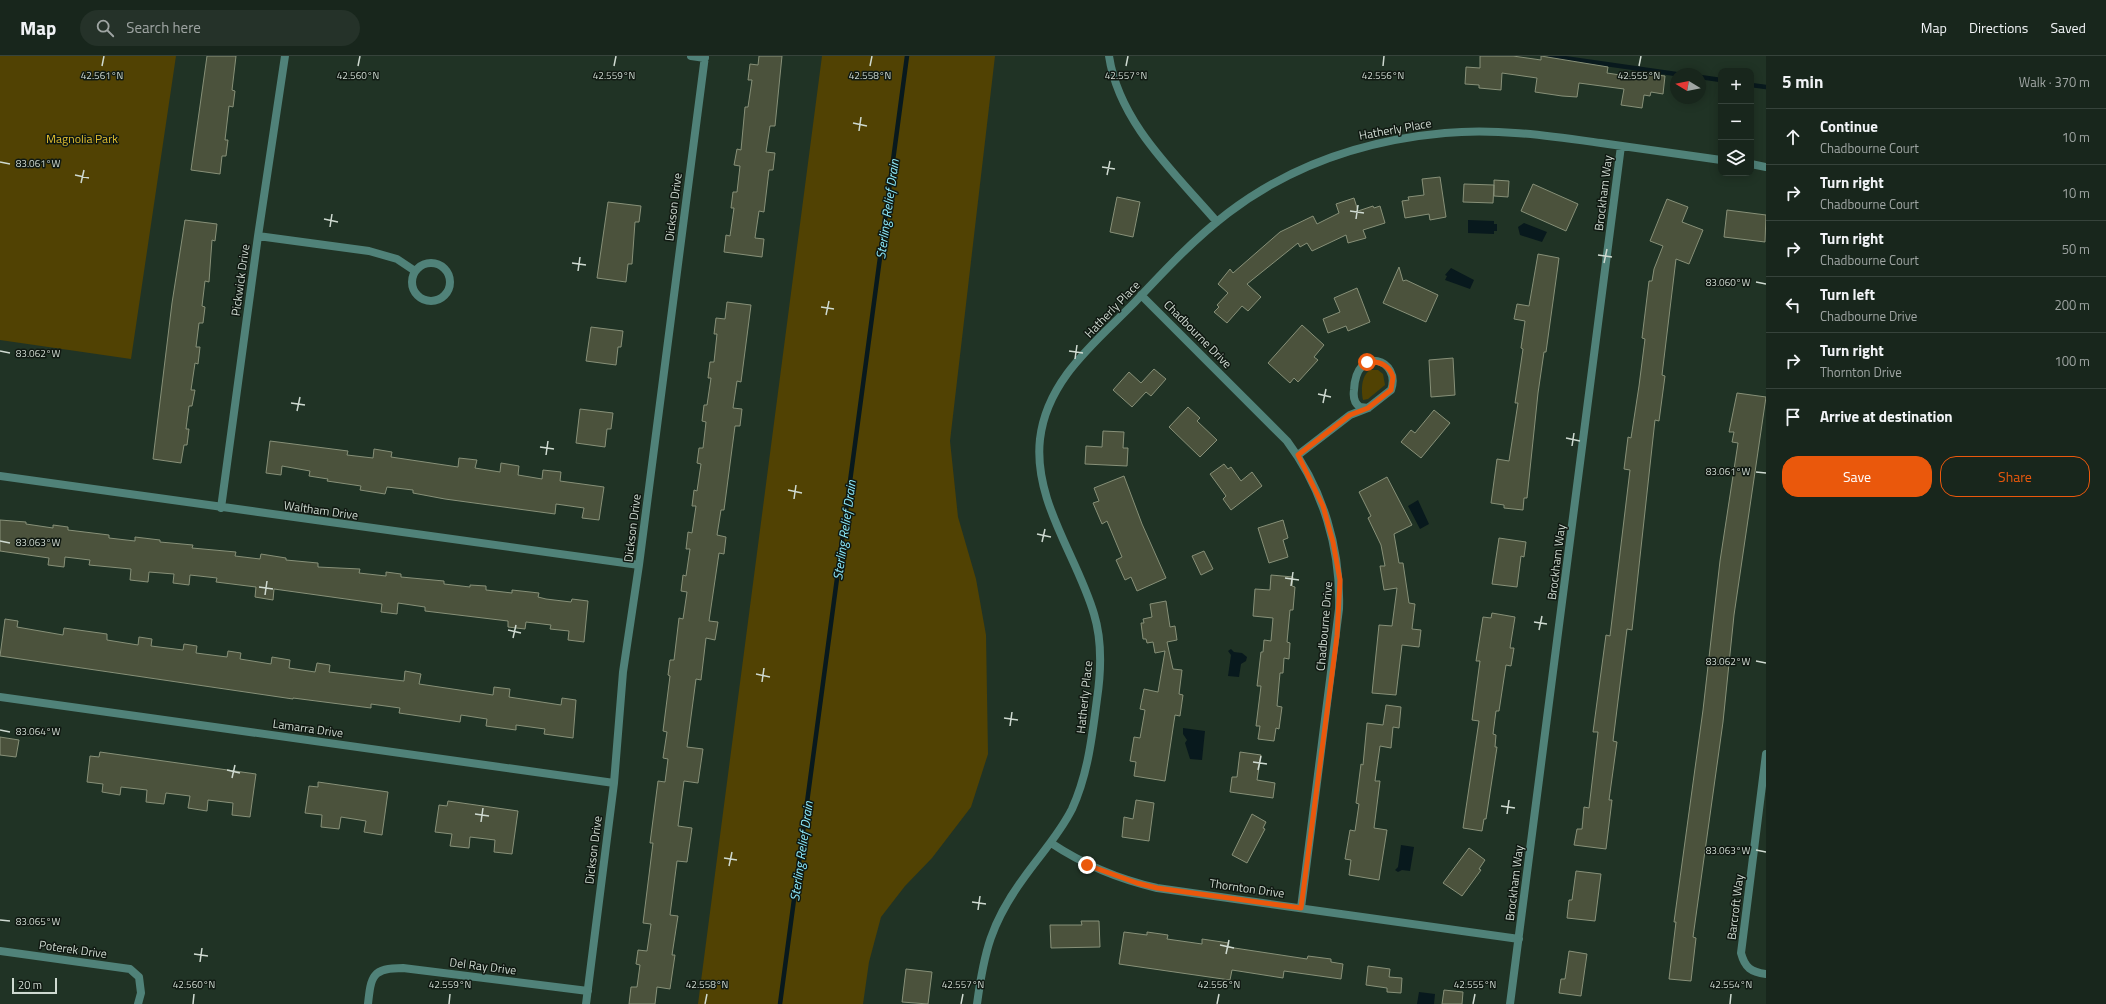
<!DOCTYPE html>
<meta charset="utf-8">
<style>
:root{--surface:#18261c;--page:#253229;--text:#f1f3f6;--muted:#9fa5a3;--line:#36433b;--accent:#ea580c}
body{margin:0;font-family:"Titillium Web",sans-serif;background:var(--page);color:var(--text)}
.controls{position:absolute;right:12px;top:12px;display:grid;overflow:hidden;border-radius:8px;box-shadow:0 2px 10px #0003}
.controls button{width:36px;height:36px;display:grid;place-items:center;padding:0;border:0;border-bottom:1px solid var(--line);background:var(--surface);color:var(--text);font:20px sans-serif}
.compass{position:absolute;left:1670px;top:12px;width:36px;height:36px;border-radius:50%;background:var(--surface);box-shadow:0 2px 10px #0003;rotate:280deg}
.scale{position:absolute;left:12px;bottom:10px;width:45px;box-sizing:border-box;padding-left:4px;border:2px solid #cfdad1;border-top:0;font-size:11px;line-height:14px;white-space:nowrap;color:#cfdad1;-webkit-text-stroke:3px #101912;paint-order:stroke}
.stop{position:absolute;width:12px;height:12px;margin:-9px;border:3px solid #ea580c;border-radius:50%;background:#fff}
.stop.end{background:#ea580c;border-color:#fff;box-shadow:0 1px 4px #0008}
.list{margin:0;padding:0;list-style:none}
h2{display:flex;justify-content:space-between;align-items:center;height:52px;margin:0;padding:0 16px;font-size:17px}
h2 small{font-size:13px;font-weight:400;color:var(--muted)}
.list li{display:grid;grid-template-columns:26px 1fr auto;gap:12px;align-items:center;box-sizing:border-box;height:56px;padding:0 16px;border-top:1px solid var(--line)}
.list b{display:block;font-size:15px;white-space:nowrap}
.list p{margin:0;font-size:13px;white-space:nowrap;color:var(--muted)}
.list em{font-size:13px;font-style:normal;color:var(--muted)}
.actions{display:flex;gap:8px;padding:12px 16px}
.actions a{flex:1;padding:9px 0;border:1px solid var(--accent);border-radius:16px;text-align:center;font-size:14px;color:var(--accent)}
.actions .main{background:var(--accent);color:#fff}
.icon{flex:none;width:22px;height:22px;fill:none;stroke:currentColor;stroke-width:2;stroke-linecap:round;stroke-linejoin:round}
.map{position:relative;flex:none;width:1766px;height:948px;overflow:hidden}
header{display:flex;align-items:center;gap:24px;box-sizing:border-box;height:56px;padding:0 20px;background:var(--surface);border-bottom:1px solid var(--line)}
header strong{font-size:19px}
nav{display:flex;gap:22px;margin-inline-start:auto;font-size:14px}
.search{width:280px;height:36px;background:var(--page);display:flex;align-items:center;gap:10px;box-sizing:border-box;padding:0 14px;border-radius:22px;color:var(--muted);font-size:15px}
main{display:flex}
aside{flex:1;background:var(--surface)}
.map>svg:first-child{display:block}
.green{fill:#514203}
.water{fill:#08191d}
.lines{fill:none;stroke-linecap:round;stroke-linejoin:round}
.stream{stroke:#08191d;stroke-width:4.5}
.building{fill:#4b523c;stroke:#879078}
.minor{stroke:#508279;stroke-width:8}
.route{stroke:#ea580c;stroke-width:5}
.ticks{fill:none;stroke:#cfdad1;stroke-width:1.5}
.labels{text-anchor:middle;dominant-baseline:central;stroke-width:3;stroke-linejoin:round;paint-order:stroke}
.street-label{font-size:12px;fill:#cfdad1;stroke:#101912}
.park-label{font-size:12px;fill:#e2be30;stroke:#101912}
.water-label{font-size:13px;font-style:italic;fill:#8deafc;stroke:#101912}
.ticks-label{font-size:10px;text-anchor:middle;fill:#cfdad1;stroke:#101912;stroke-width:3;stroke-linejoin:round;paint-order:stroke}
</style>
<header>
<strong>Map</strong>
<div class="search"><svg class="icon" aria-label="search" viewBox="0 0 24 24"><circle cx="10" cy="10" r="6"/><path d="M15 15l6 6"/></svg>Search here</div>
<nav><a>Map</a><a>Directions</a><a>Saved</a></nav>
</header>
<main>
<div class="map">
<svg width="1766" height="948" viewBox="0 0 1766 948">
<rect width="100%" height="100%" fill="#203325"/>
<path class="green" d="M0 0H176L131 303 0 284Z
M822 0H995L950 385 958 461 976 523 986 579 988 698 971 751 932 802 905 830 881 861 869 906 863 948H698Z
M1370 314H1378L1383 318 1385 329 1368 343 1363 344C1361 335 1361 320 1370 314Z"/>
<path class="water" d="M1468 164 1494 165V168H1497V175H1494V178L1468 177Z
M1524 167 1547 176 1542 186 1520 179 1518 171Z
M1451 212 1474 224 1470 233 1445 224 1447 220 1445 219Z
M1418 444 1429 468 1420 473 1408 450Z
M1231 593 1234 596 1242 597 1247 601 1246 605 1241 608 1239 621 1228 620 1231 599 1228 595Z
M1183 672 1205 675 1202 704 1190 703 1185 687 1187 684 1183 678Z
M1401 789 1414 791 1410 815 1402 814 1398 816 1395 814 1398 811Z
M1419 936 1435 938 1434 948H1417Z"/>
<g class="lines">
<path class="stream" d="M1550 0 1676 18
M1700 21 1721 24
M1751 29 1766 31
M780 948 907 0"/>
</g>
<path class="building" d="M207 0H236L232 34 235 35 233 51 229 50 225 84H228L226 100H222L220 118 191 114Z
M759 0H782L775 70H770L766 96 775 97 773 114H769L764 156 759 155 755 182 764 183 762 201 724 196 726 179 730 180 734 152H731L733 136H737L740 110 734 109 737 93 741 94 745 51H748L752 24H748L750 8 758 9Z
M1480 0H1513L1541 4V0L1608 11 1607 17 1647 23 1648 18 1665 20 1663 38 1651 36 1650 40 1644 39 1642 52 1621 49 1624 33 1579 27 1577 41 1562 40 1535 36 1537 22 1502 17 1501 34 1479 32V29L1465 28 1466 11 1480 12Z
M1440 121 1446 161 1430 164 1429 158 1405 162 1402 145 1409 144 1408 141 1424 139 1422 123Z
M1494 124 1509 125 1508 141 1494 140Z
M1464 128 1494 129 1493 147 1463 146Z
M1533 128 1578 148 1566 175 1521 155Z
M1117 141 1140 146 1133 181 1110 176Z
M1354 142 1358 155 1373 150 1374 152 1380 150 1385 167 1363 174 1366 182 1348 187 1346 179 1312 195 1307 187 1300 191 1298 187 1247 228 1261 241 1248 255 1242 250 1227 267 1214 256 1219 251 1217 249 1228 237 1218 228 1230 213 1233 217 1280 176 1313 160 1317 168 1339 157 1336 148Z
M1667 143 1688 151 1682 166 1703 174 1689 208 1676 203 1662 319 1665 320 1659 365 1655 364 1632 574 1627 573 1613 685 1617 686 1609 744H1612L1606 793 1574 789 1577 773H1582L1584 751 1589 752 1598 676H1593L1606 579 1610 580 1630 414 1624 413 1628 381 1631 382 1639 330 1645 283 1642 282 1649 225H1652L1654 213 1663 190 1650 185Z
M608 146 641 150 639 166H635L632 208H628L626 226 597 222Z
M1727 154 1766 159 1765 186 1724 181Z
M185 164 217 168 215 185 212 184 209 226 205 225 202 250 205 251 203 267H199L196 291H200L198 308 195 307 191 334H195L192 350H189L186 373H189L187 389H184L181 407 153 403 172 247Z
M1538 198 1559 202 1546 296H1544L1538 337 1527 442H1524L1523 454 1504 452V449L1491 447 1497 403 1509 405 1518 347H1515L1523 293 1521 292 1525 265 1514 263 1517 248 1529 250Z
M1399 211 1403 225 1406 224 1438 239 1426 266 1383 247Z
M1357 232 1370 266 1348 275 1346 270 1328 277 1323 263 1340 256 1334 242Z
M727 246 751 249 741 326 737 325 733 352 742 353 740 370H735L724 454H721L717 479 726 481 724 498 719 497 709 565 718 566 715 584 706 582 701 624 696 623 687 691 703 693 698 727 684 725 678 770 692 772 687 806 677 805 670 859 678 860 672 899H675L670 933 657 931 655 948H629L631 931H637L640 909 636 908 638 894 647 895 651 868 643 867 653 787H650L658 725 665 726 668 703 663 702 667 676 663 675 670 620 668 619 670 604H674L679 562 683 563 687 536 681 535 683 519 686 520 690 493H686L688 476 692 477 696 450H692L694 434 697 435 701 408 697 407 699 392H703L706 366 702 365 704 349H707L711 322H708L710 306H714L717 278H714L716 262 725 263Z
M1302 269 1324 289 1314 301 1318 304 1298 326 1294 322 1290 327 1268 307Z
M591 271 623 275 621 291H618L616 309 586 305Z
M1453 302 1455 339 1431 341 1429 304Z
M1154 313 1166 323 1151 340 1146 336 1132 351 1113 334 1129 316 1141 327Z
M1737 337 1766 341 1734 559 1723 666 1693 881 1696 882 1691 925 1669 923 1676 866H1674L1703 654 1720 505 1738 387 1732 386 1734 376H1729Z
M1188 351 1200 362 1197 365 1217 384 1200 401 1169 371Z
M580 353 613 357 611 373H607L605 391 576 387Z
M1434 354 1450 367 1421 402 1401 386 1411 374 1415 377Z
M1103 375 1124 376 1123 392H1128L1127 410 1085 408 1086 390 1102 391Z
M270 385 348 395 347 399 373 402 374 393 392 396 391 401 458 411 459 402 477 404 475 412 500 416 501 407 519 410 518 419 542 423 543 414 561 416 560 425 604 431 599 464 582 462 584 452 556 448 555 458 445 443 413 437V434L387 431 385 438 360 434 361 430 327 425 328 423 309 420 310 415 282 410 281 419 266 417Z
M1224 408 1228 413 1231 411 1241 425 1252 416 1262 430 1231 454 1223 443 1226 440 1210 418Z
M1124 420 1142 468 1166 522 1137 535 1131 521 1125 524 1116 504 1122 501 1107 465 1102 468 1093 447 1099 445 1094 432Z
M1387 421 1412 469 1394 478 1399 507H1403L1409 547 1415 548 1412 573 1421 574 1419 591 1402 589 1396 639 1372 637 1379 569 1392 570 1397 532 1384 534 1380 510H1385L1381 489 1368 462 1371 460 1359 436Z
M0 464 26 466V468L53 472V469L68 471V474L109 479V482L135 485V481L160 484V486L193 489 192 492 236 496 235 500 260 503 261 498 286 502V504L318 507V511L360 513 359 517 386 520V516L401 518V521L444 525V528L470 531V529L486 530V534L512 537V534L539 537 538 541 546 543 571 546 572 543 588 545 584 586 568 584 569 575 550 573 551 569 526 566 525 573 508 571V565L425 555V551L398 547 397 558 381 556 382 548 274 533 273 544 255 541 256 531 216 526 217 522 190 519 189 529 173 527 174 518 149 516 148 526 130 524 131 513 89 509 90 504 65 501 64 511 48 509 49 502 0 495Z
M1283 464 1288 482 1283 484 1288 501 1269 507 1258 472Z
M1499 482 1526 486 1524 501 1521 500 1517 531 1492 528Z
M1204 495 1213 513 1201 519 1192 500Z
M1271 519 1293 521 1292 530 1295 531 1293 554H1290L1287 586 1290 587 1289 603 1284 602 1283 617H1280L1277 650 1282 651 1279 673 1276 672 1274 685 1258 683 1260 670H1256L1261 630H1257L1261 596H1263L1264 584 1271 585 1273 562 1253 560 1255 533 1270 534Z
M1166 545 1170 571 1175 570 1177 584 1167 586 1173 613 1182 614 1179 638 1183 639 1180 660 1175 659 1165 725 1134 720 1136 706 1130 705 1134 681 1140 682 1145 654 1140 653 1144 633 1158 636 1165 595 1155 597 1153 586 1147 587 1146 583H1143L1141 567H1144L1143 563 1152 561 1150 548Z
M1492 557 1515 561 1510 592H1514L1511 610 1506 609 1499 655H1496L1493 678 1496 679 1495 691H1497L1486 763H1484L1482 775 1463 772 1479 665 1472 664 1480 605H1476L1483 561 1491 562Z
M5 563 18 565 17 571 63 579 64 572 107 578V584L138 589 139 581 152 583 151 590 183 594 184 588 197 590 196 597 227 601 228 595 241 597 240 603 271 608 272 601 290 604 289 612 315 616 317 607 330 609 329 616 404 625 405 615 421 618 419 628 493 639 494 631 510 633 509 641 561 649 562 642 576 644 573 682 544 678 545 673 516 669V674L486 670 487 663 461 659 460 666 399 657 400 652 371 648V652L293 642V643L0 600Z
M1386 649 1401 651 1399 672 1393 671 1391 692 1380 690 1375 725H1380L1374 772 1387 774 1379 824 1349 819 1351 804 1345 803 1350 774 1355 775 1359 748 1356 747 1361 708 1363 709 1367 667 1383 669Z
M0 681 19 684 16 701 0 699Z
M100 696 256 718 250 761 232 759 233 747 208 744 207 755 188 752 190 740 166 737 164 748 146 746 147 734 121 731 120 739 102 736 103 728 87 726 90 700 99 701Z
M1240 696 1261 699 1257 724 1275 727 1273 742 1230 736 1232 721H1237Z
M318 726 388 736 382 779 364 776 366 765 341 761 339 773 321 771 322 759 305 757 309 730 318 731Z
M1136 744 1154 747 1149 785 1122 781 1124 761 1133 763Z
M448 745 518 755 512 798 494 796 495 784 470 781 469 792 450 790 452 778 435 776 439 749 447 750Z
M1252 758 1266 766 1263 772 1265 773 1247 807 1232 799Z
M1469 792 1485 804 1479 813 1481 814 1462 840 1443 827Z
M1576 815 1601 818 1595 865 1567 862 1569 844H1572Z
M1081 865H1099L1100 891 1051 892 1050 869H1082Z
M1124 876 1147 879V876L1168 879 1167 883 1202 888V883L1229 887 1228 891 1307 903 1308 900 1331 903V906L1343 908 1341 923 1284 915 1283 922 1232 914 1230 924 1119 908Z
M1569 895 1587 898 1581 940 1559 937 1561 923H1565Z
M1368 910 1390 913 1389 921 1402 922 1401 937 1387 936V932L1366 929Z
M906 913 932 916 928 948 902 946Z
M1444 934 1463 936 1462 948H1442Z"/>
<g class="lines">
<path class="minor" d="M691 0 705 2
M1109 0C1119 67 1175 117 1217 166
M1751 108 1766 111
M258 180 369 195 397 203 415 215
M412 226a19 19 0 1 1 38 0a19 19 0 1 1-38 0Z
M1141 239 1287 385C1323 433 1341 493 1339 553L1301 852
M1298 399 1350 359 1368 352 1391 334C1402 304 1356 287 1354 334 1353 341 1354 347 1360 351L1368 352
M0 420 639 509
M221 452 258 180 285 0
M0 641 614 727
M1766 698 1741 897C1745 912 1751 916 1766 918
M1051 787C1084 809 1118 823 1157 832L1519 883
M0 895 130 913 139 921 141 937 138 948
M368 948C371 920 372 912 403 912L588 935
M586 948 614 727 623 616 639 509 705 0
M977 948C984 896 991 867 1023 823 1039 800 1059 779 1072 753 1088 718 1092 681 1097 643 1101 616 1102 584 1094 558 1077 500 1033 445 1040 383 1047 323 1096 286 1135 246 1164 215 1194 183 1228 157 1291 109 1367 84 1445 77 1497 72 1550 80 1601 87 1641 93 1681 98 1721 104
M1510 948 1621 90"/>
</g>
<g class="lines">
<path class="route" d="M1087 809 1137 827 1157 832 1301 852 1337 580 1340 524 1333 486 1323 450 1298 399 1350 359 1368 352 1391 334 1393 321C1389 309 1380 305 1367 306"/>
</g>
<path class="ticks" d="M102 10 104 0M358 10 360 0M614 10 616 0M870 10 872 0M1126 10 1128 0M1383 10 1384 0M1639 10 1641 0M853 67 867 70M859 75 861 61M0 106 10 108M1102 111 1115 113M75 119 89 122M1107 119 1110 105M81 127 84 114M1350 155 1364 157M324 163 338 166M1356 163 1358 149M330 171 332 158M1598 199 1612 201M572 207 586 209M1604 207 1607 193M578 215 580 201M1756 226 1766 228M821 251 834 253M826 259 829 245M0 295 10 297M1069 295 1083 297M1075 303 1077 289M1318 338 1331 341M291 347 305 349M1323 347 1326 333M297 355 300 341M1566 382 1580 385M1572 390 1574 377M540 391 554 393M546 399 548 385M1756 416 1766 417M788 434 802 437M794 443 796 429M1037 478 1051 481M0 485 10 487M1042 486 1045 473M1285 522 1299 524M1291 530 1293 516M259 531 273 533M265 539 267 525M1534 566 1547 568M508 574 521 577M1539 574 1542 560M513 582 516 569M1756 605 1766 607M756 618 770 621M762 626 764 612M1004 662 1018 664M1010 670 1012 656M0 674 10 676M1253 706 1267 708M227 714 240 717M1258 714 1261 700M232 722 235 709M1501 750 1515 752M475 758 489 760M1507 758 1509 744M481 766 483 752M1756 794 1766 796M724 802 737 804M729 810 732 796M972 846 986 848M978 854 980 840M0 864 10 865M1220 889 1234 892M194 898 208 900M1226 898 1229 884M200 906 202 892M193 948 194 938M449 948 450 938M705 948 707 938M961 948 963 938M1217 948 1219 938M1473 948 1475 938M1730 948 1731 938"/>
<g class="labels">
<g class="street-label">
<text transform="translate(1395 73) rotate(-10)">Hatherly Place</text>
<text transform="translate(1603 137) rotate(-83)">Brockham Way</text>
<text transform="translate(673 151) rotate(-83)">Dickson Drive</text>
<text transform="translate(240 224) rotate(-82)">Pickwick Drive</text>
<text transform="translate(1112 253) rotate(-46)">Hatherly Place</text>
<text transform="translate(1198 278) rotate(45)">Chadbourne Drive</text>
<text transform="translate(321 454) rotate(8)">Waltham Drive</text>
<text transform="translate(632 472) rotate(-83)">Dickson Drive</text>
<text transform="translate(1556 506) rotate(-83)">Brockham Way</text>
<text transform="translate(1324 570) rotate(-85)">Chadbourne Drive</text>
<text transform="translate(1084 641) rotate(-84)">Hatherly Place</text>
<text transform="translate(308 672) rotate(8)">Lamarra Drive</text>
<text transform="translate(593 794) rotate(-83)">Dickson Drive</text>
<text transform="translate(1514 827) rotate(-83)">Brockham Way</text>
<text transform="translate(1247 832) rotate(8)">Thornton Drive</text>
<text transform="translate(1735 851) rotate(-83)">Barcroft Way</text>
<text transform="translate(73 893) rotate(8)">Poterek Drive</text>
<text transform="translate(483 910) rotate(7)">Del Ray Drive</text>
</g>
<g class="park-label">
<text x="82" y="82">Magnolia Park</text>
</g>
<g class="water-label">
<text transform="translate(887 153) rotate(-82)">Sterling Relief Drain</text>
<text transform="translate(844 474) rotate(-82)">Sterling Relief Drain</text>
<text transform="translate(801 795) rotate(-82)">Sterling Relief Drain</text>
</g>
</g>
<g class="ticks-label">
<text x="102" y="23">42.561°N</text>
<text x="358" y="23">42.560°N</text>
<text x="614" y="23">42.559°N</text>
<text x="870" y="23">42.558°N</text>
<text x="1126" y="23">42.557°N</text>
<text x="1383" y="23">42.556°N</text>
<text x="1639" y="23">42.555°N</text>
<text x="38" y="111">83.061°W</text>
<text x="1728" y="230">83.060°W</text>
<text x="38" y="301">83.062°W</text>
<text x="1728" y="419">83.061°W</text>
<text x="38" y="490">83.063°W</text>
<text x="1728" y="609">83.062°W</text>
<text x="38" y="679">83.064°W</text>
<text x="1728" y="798">83.063°W</text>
<text x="38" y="869">83.065°W</text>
<text x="194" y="932">42.560°N</text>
<text x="450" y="932">42.559°N</text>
<text x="707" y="932">42.558°N</text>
<text x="963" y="932">42.557°N</text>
<text x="1219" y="932">42.556°N</text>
<text x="1475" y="932">42.555°N</text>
<text x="1731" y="932">42.554°N</text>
</g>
</svg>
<div class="controls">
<button>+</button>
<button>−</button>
<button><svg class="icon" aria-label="layers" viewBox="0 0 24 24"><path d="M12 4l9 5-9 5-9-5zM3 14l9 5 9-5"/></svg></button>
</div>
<svg class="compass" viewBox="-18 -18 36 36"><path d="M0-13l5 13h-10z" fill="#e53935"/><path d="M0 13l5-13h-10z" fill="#9fa5a3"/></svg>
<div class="scale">20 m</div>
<div class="stop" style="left:1367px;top:306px"></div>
<div class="stop end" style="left:1087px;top:809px"></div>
</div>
<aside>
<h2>5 min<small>Walk · 370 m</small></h2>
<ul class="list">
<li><svg class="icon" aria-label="ahead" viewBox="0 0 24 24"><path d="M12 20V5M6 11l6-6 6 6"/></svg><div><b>Continue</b><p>Chadbourne Court</p></div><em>10 m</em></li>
<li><svg class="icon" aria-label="right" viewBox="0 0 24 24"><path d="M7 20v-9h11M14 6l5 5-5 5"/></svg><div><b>Turn right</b><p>Chadbourne Court</p></div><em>10 m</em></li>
<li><svg class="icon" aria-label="right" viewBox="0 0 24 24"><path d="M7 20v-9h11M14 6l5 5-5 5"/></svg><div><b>Turn right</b><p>Chadbourne Court</p></div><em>50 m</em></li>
<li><svg class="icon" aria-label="left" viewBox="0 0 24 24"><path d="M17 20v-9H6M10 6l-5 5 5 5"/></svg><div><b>Turn left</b><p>Chadbourne Drive</p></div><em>200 m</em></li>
<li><svg class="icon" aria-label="right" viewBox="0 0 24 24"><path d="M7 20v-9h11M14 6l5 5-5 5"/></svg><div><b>Turn right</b><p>Thornton Drive</p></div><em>100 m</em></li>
<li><svg class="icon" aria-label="arrive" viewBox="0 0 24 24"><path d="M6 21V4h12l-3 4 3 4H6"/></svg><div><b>Arrive at destination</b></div></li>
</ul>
<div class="actions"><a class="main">Save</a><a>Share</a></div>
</aside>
</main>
